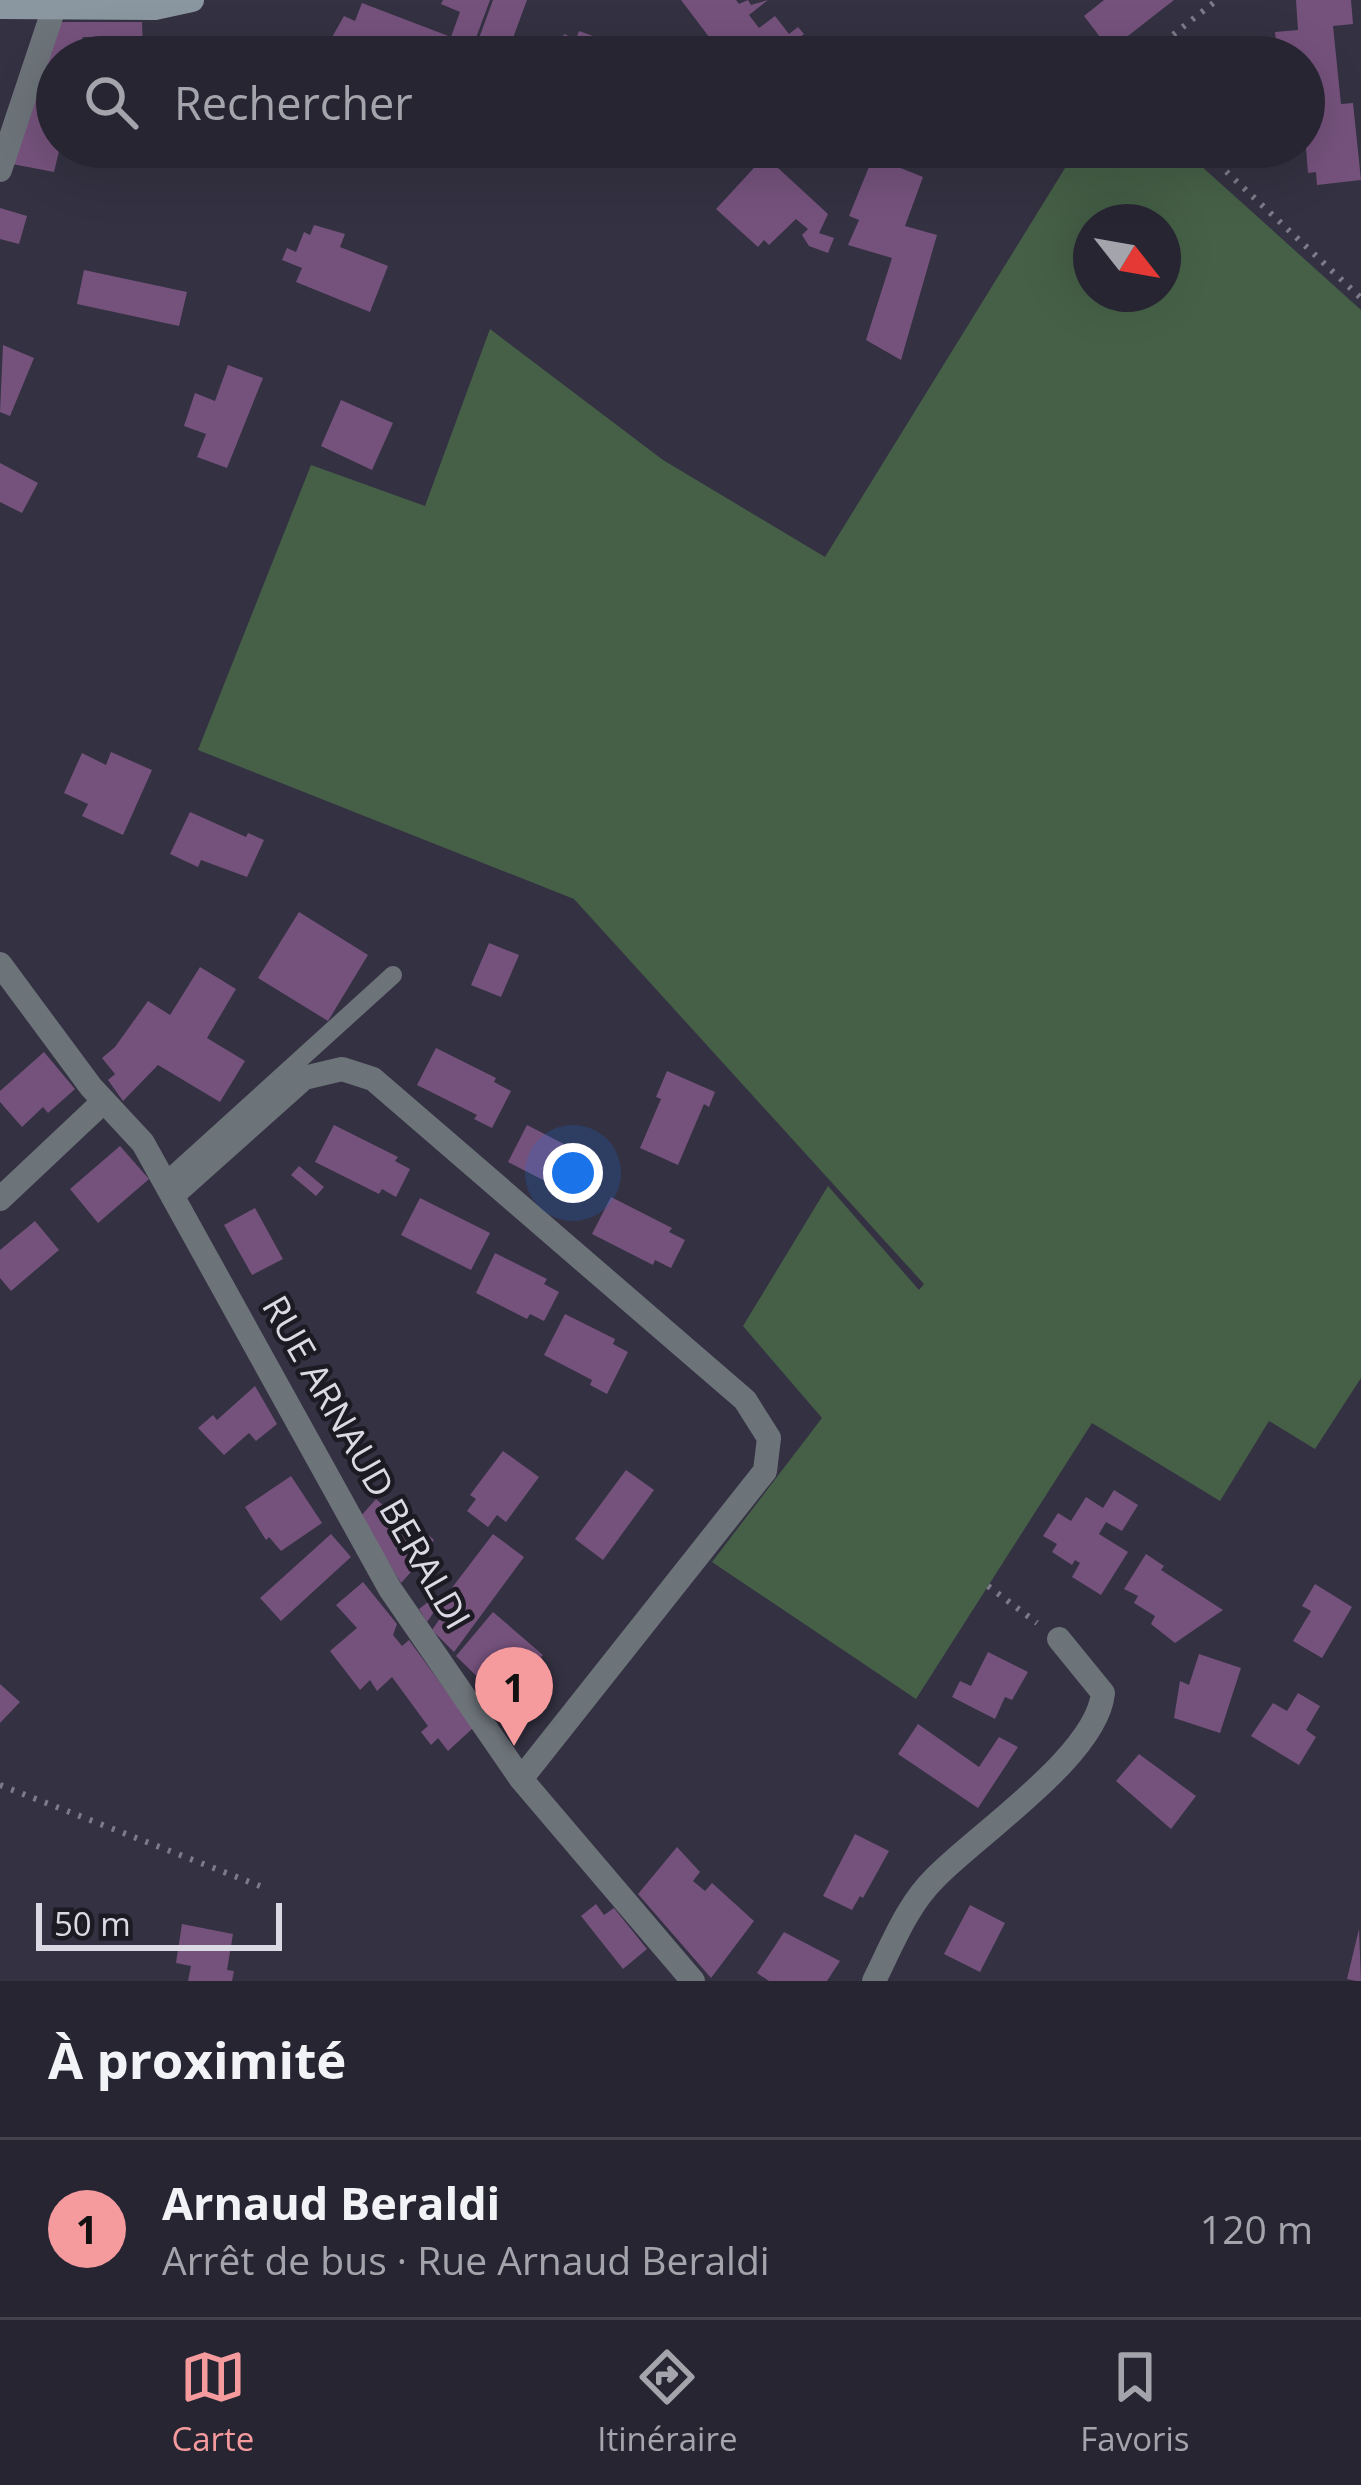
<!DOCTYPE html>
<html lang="fr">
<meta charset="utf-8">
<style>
:root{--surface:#272532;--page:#33313e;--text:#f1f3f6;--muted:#a4a5ac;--line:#43424d;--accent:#f59b9e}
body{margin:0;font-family:"Open Sans",sans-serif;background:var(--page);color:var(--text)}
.compass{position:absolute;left:1073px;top:204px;width:108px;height:108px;border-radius:50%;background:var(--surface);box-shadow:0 12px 48px #0002;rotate:121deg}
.scale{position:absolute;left:36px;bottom:30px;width:246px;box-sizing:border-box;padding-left:12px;border:6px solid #dad9e4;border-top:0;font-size:33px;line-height:42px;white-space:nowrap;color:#dad9e4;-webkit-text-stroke:9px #1c1a22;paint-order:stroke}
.you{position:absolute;left:573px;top:1173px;width:42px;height:42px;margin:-30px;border:9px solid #fff;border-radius:50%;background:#1a73e8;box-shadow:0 0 0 18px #1a73e833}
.badge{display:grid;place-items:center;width:78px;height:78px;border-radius:50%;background:var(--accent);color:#111;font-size:39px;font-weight:700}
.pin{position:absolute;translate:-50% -99px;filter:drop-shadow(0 3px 6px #0008)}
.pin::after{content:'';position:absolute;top:63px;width:42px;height:36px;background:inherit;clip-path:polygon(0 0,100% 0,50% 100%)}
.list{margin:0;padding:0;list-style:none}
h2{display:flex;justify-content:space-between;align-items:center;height:156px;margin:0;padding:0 48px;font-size:51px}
h2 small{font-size:39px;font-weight:400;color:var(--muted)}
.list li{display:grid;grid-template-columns:78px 1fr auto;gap:36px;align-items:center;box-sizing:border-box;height:180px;padding:0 48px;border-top:3px solid var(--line)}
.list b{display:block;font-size:45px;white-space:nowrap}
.list p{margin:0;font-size:39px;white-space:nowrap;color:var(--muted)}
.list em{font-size:39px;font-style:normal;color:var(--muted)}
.icon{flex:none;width:66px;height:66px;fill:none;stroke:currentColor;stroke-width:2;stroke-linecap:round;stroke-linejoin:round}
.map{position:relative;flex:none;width:1361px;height:1981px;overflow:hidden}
.search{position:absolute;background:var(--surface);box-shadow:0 12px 48px #0002;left:36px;right:36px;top:36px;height:132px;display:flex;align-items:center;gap:30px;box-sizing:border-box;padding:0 42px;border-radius:66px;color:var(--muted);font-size:45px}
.sheet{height:336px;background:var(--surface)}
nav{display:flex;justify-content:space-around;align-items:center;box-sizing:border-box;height:168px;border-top:3px solid var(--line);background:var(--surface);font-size:33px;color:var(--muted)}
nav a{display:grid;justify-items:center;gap:6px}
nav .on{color:var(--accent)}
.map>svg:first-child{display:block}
.green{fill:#466047;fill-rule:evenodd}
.building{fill:#75527c}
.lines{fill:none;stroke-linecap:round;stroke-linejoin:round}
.path{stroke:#7d7a89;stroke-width:6;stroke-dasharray:3 9;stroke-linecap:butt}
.lane{stroke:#6c7379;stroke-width:18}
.street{stroke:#6c7379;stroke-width:24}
.secondary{stroke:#8a97a0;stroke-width:24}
.labels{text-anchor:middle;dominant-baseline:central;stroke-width:9;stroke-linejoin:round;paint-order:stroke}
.street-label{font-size:36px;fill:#dad9e4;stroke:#1c1a22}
</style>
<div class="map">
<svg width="1361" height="1981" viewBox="0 0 1361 1981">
<rect width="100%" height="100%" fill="#343142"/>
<path class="green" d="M1078 147H1180L1361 310V1378L1315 1449 1269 1421 1220 1501 1092 1423 916 1699 712 1562 822 1418 743 1326 828 1186 919 1290 924 1284 574 899 198 750 311 465 425 506 490 329 663 460 825 557ZM1091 222H1163V294H1091Z"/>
<path class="building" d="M443 0H490L469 57H348L352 47 331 39 344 16 355 21 362 3 451 37 460 12 441 4Z
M493 0H527L506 57H472Z
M681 0H736L739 4 748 0 751 5 768 0 749 15 759 28 775 16 789 34 798 27 804 34 794 42 805 57H718L722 54Z
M1104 0H1174L1110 50 1084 16Z
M1296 0H1351L1353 24 1333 26 1341 104 1353 103 1361 180 1317 185 1316 172 1308 173 1304 123 1310 122 1309 107 1304 108V57H1278L1275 32 1298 30Z
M59 22H142L143 50 96 54 95 37H83L77 57H57V147H60L54 172 12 164Z
M579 31 604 40 598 57H555L564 34 576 39Z
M765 156 828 214 819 233 834 238 828 253 809 246 802 235 808 229 796 219 769 245 764 240 758 247 716 209Z
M873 157 923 177 905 226 937 235 901 360 866 340 892 258 848 245 859 220 849 216Z
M0 208 27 216 19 244 0 239Z
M314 225 345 234 340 247 388 266 370 312 296 282 302 268 282 260 287 248 296 252 304 232 310 235Z
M84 270 187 292 179 326 77 304Z
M3 345 34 358 10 416 0 412Z
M228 365 263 378 227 468 197 457 206 434 184 426 195 393 215 401Z
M341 400 393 423 372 470 321 446Z
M0 463 38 483 22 513 0 502Z
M111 752 152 770 123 835 82 816 88 804 64 793 82 753 106 765Z
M190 812 246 837 248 833 264 840 247 877 201 860 198 867 170 854Z
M299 912 368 955 328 1021 258 978Z
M489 943 519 955 501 997 471 985Z
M200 967 236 989 207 1038 245 1061 220 1102 158 1065 123 1101 108 1080 115 1074 102 1058 115 1047 148 1001 170 1015Z
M436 1048 496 1078 494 1082 511 1091 492 1128 474 1119 477 1115 417 1085Z
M44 1052 75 1089 48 1113 43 1107 22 1127 0 1102V1091Z
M667 1071 715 1092 709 1107 704 1104 678 1165 640 1148 661 1099 656 1097Z
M334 1125 398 1157 395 1161 410 1169 396 1197 382 1189 379 1194 315 1162Z
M527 1125 599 1162 580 1199 508 1162Z
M120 1146 149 1179 98 1223 70 1189Z
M299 1166 324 1187 316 1196 291 1175Z
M611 1197 672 1228 669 1232 685 1240 671 1268 655 1260 653 1265 592 1234Z
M420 1198 490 1233 471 1270 401 1235Z
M255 1208 283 1259 252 1275 224 1225Z
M35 1221 59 1250 11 1291 0 1278V1250Z
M495 1253 547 1279 544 1284 559 1292 544 1321 530 1314 527 1319 476 1293Z
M565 1314 615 1339 613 1344 628 1352 607 1394 590 1385 592 1380 544 1355Z
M255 1386 277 1424 256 1441 249 1433 224 1455 198 1428 213 1415 217 1420Z
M503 1451 539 1477 506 1522 497 1515 488 1527 467 1511 476 1499 470 1495Z
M626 1470 654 1490 603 1560 575 1539Z
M291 1476 322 1523 281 1551 269 1537 266 1540 245 1507Z
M1114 1490 1138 1505 1122 1531 1106 1522 1099 1534 1128 1552 1101 1595 1072 1577 1080 1563 1075 1560 1072 1565 1052 1552 1057 1544 1043 1536 1058 1513 1071 1521 1086 1497 1103 1508Z
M376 1499 418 1536 423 1530 434 1540 429 1546 432 1549 401 1583 360 1517Z
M331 1534 351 1557 281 1621 260 1598Z
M493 1534 524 1557 454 1652 432 1630 441 1617 434 1612 427 1622 419 1609 428 1602 435 1610Z
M1146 1554 1164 1566 1161 1570 1223 1610 1175 1643 1151 1624 1155 1616 1134 1603 1138 1596 1124 1589Z
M363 1582 397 1624 393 1635 402 1646 409 1640 473 1728 448 1751 438 1738 431 1745 421 1732 428 1726 392 1677 377 1691 370 1680 360 1690 330 1651 357 1628 336 1605Z
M1315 1584 1352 1607 1322 1658 1293 1641 1311 1611 1302 1606Z
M493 1612 543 1655 502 1701 456 1656Z
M988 1652 1028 1672 1012 1700 1005 1697 995 1719 952 1697 960 1681 971 1686Z
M1199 1654 1241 1668 1220 1733 1174 1718 1180 1681 1189 1685Z
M0 1684 20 1702 0 1723Z
M1298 1693 1320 1706 1306 1730 1316 1737 1299 1765 1251 1736 1273 1703 1287 1711Z
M918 1724 979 1767 999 1737 1018 1747 978 1808 898 1754Z
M1139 1754 1196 1796 1171 1829 1116 1781Z
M855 1834 889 1851 863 1898 860 1896 852 1910 823 1896Z
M677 1847 700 1872 693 1881 705 1891 712 1883 754 1921 711 1978 638 1894Z
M596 1904 604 1915 614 1908 647 1949 623 1969 581 1916Z
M970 1905 1005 1923 980 1972 944 1954Z
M182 1924 233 1934 227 1970 234 1971 232 1981H188L191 1966 176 1963Z
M1359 1929 1361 1981H1356L1347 1979Z
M784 1932 840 1961 827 1981H769L757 1973Z"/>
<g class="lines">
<path class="path" d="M1145 57 1217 0
M1200 147 1361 298
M988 1586 1037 1623
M0 1785 260 1886"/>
<path class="lane" d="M165 1182 393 975"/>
<path class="street" d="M0 170 54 8
M0 964 91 1087 143 1143 390 1589 521 1779 693 1981
M173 1195 304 1078 342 1069 373 1079 745 1400 769 1438 765 1471 521 1779
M0 1199 104 1101
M874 1981C892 1945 907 1905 936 1877 979 1833 1097 1755 1103 1693L1059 1639"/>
<path class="secondary" d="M0 7 155 8 192 0"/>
</g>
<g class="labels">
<g class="street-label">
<text transform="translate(367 1462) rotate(60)">RUE ARNAUD BERALDI</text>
</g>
</g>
</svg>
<svg class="compass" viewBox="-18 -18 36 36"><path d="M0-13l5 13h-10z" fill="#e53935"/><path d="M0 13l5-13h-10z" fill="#a4a5ac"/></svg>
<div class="scale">50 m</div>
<div class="you"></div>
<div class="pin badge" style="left:514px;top:1746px">1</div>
<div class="search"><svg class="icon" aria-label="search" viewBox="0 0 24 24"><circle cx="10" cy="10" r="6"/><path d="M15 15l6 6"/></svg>Rechercher</div>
</div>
<section class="sheet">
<h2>À proximité<small></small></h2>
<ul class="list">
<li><span class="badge">1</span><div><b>Arnaud Beraldi</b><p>Arrêt de bus · Rue Arnaud Beraldi</p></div><em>120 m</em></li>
</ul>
</section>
<nav>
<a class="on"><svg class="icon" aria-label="map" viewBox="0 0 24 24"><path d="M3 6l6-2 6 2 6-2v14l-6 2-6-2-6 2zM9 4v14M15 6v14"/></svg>Carte</a>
<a><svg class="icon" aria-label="directions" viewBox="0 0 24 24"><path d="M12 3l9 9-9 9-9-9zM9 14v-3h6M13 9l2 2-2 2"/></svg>Itinéraire</a>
<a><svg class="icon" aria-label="saved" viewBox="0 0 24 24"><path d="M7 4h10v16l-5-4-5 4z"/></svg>Favoris</a>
</nav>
